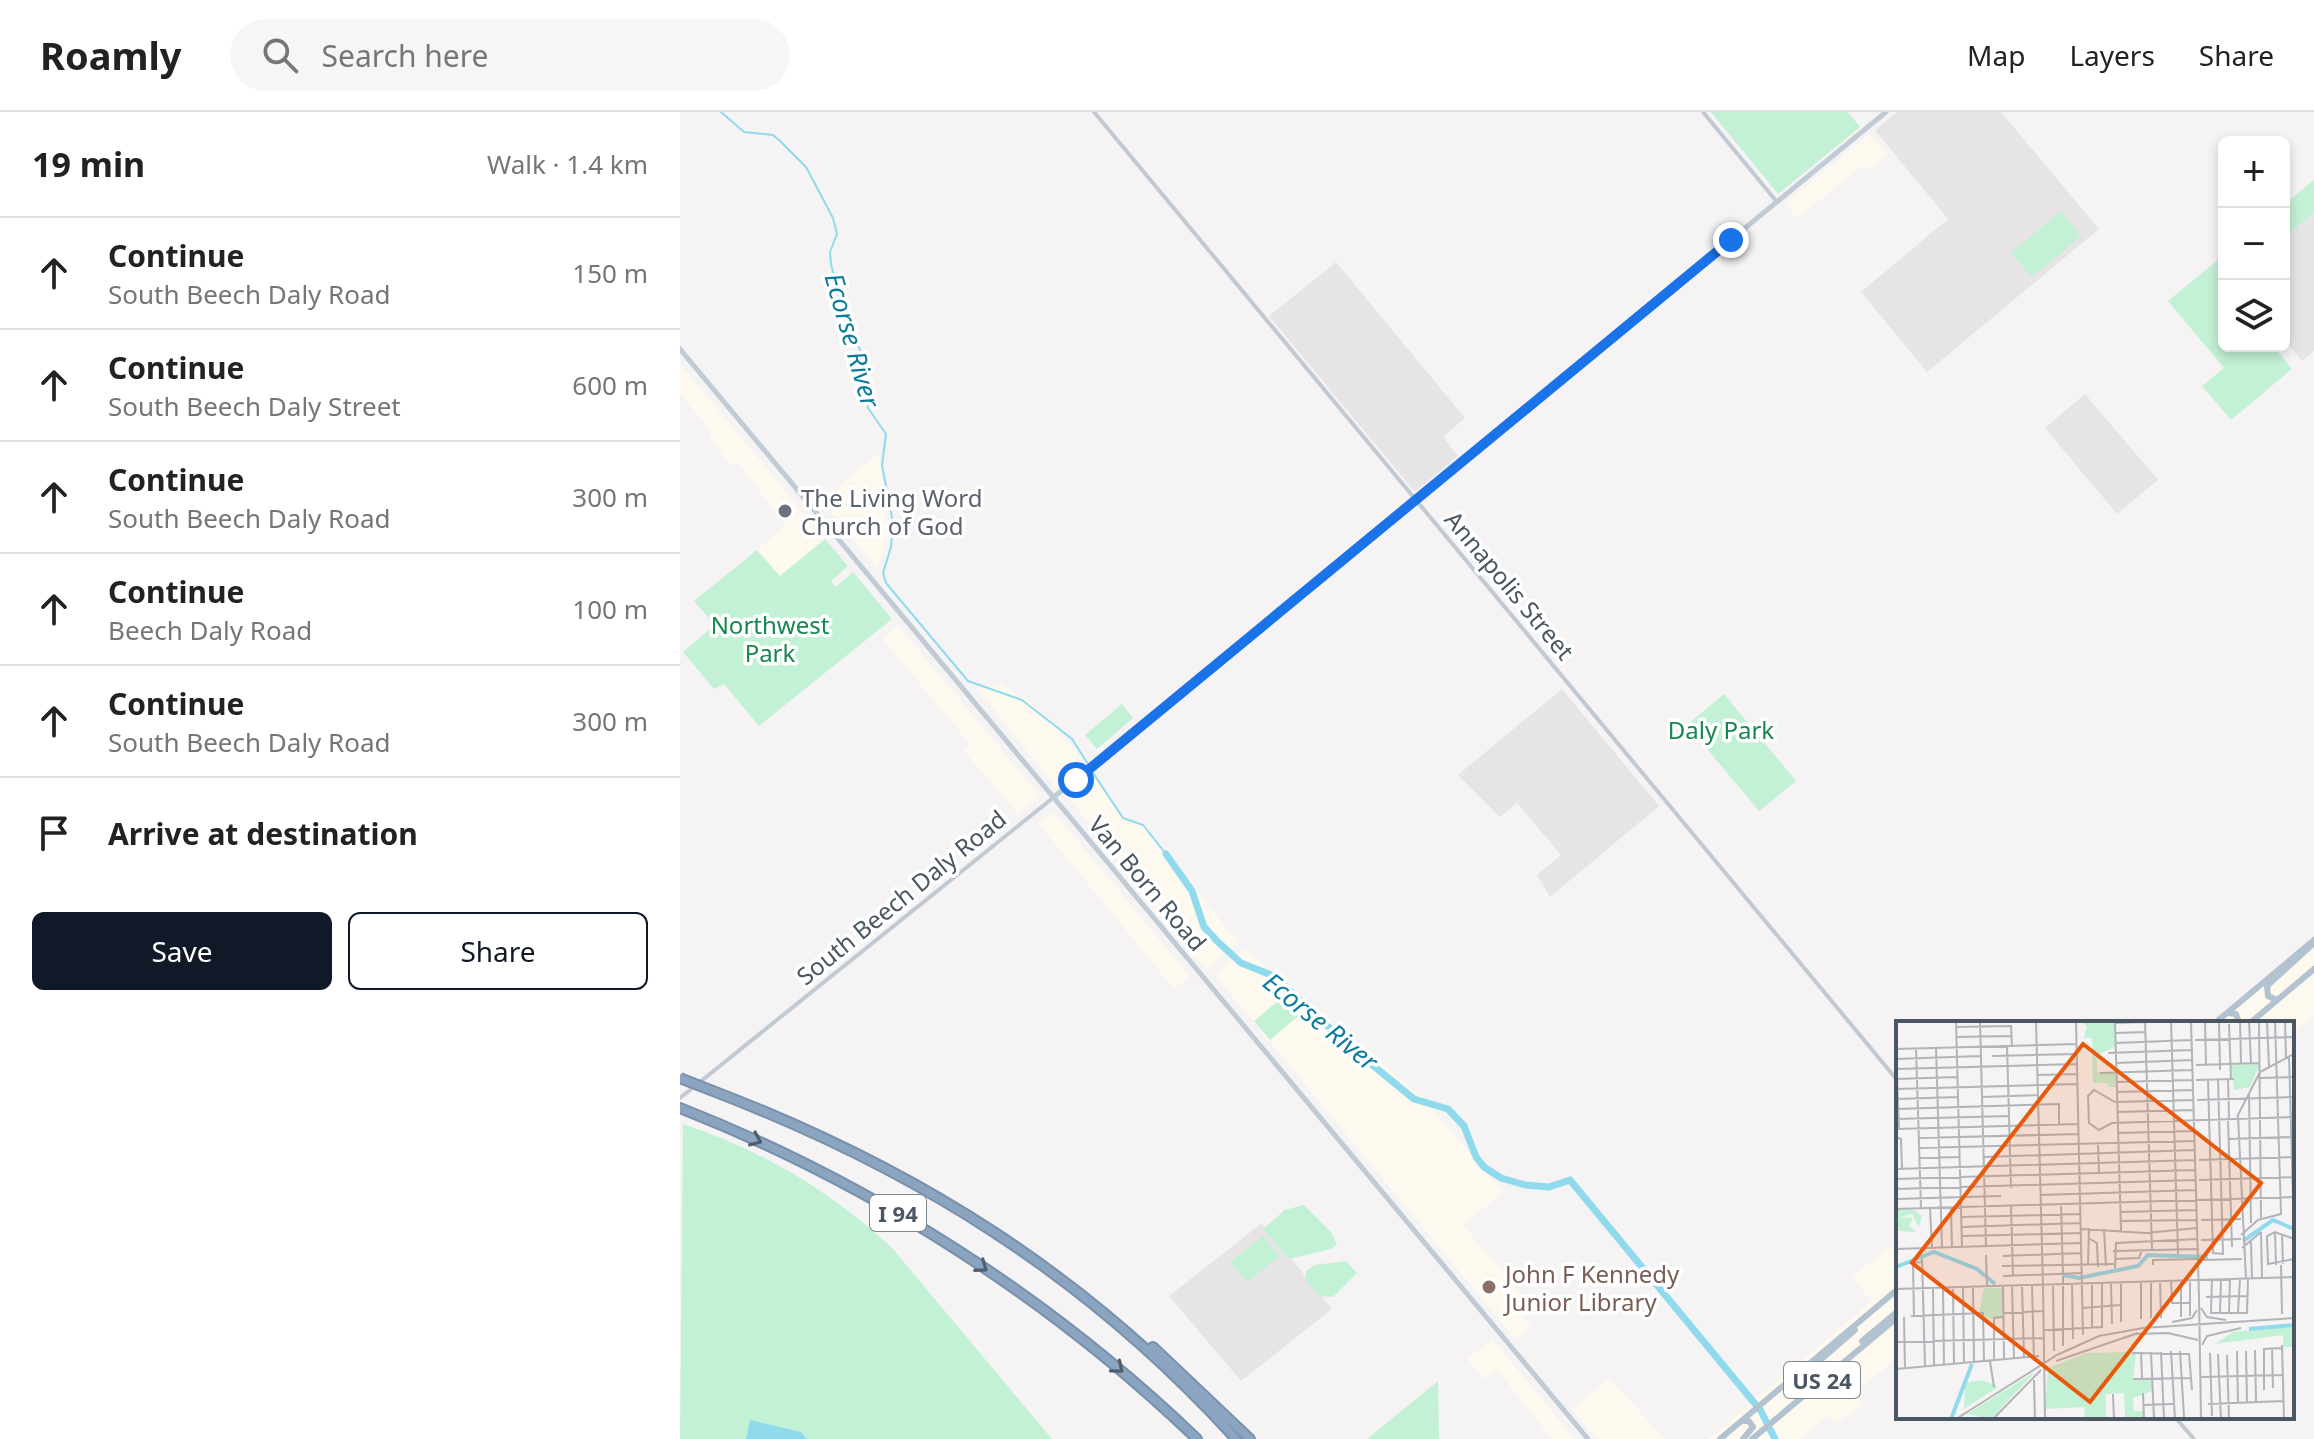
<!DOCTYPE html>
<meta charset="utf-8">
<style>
:root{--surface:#fff;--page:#f6f6f6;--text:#222;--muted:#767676;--line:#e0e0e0;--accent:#111827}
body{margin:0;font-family:"Noto Sans",sans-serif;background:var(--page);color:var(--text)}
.controls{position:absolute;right:24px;top:24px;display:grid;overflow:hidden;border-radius:12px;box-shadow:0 4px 12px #0003}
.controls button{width:72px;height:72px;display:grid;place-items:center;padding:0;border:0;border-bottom:2px solid var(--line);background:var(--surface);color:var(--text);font:40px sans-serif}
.stop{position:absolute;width:24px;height:24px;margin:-18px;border:6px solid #1a73e8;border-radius:50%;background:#fff}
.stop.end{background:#1a73e8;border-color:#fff;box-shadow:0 2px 8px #0008}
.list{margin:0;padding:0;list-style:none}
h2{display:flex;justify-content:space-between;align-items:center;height:104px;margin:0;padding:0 32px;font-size:34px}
h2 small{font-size:26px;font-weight:400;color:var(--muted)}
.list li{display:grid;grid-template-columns:52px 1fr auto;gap:24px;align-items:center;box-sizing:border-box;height:112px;padding:0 32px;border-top:2px solid var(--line)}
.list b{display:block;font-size:30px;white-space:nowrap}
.list p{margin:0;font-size:26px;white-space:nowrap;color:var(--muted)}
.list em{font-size:26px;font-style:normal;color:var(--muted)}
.actions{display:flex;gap:16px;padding:24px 32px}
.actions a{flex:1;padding:18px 0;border:2px solid var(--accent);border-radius:12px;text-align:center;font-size:28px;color:var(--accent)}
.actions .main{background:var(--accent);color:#fff}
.icon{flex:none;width:44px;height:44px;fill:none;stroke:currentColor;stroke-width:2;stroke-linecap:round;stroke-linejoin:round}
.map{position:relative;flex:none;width:1634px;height:1327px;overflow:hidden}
header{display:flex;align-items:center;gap:48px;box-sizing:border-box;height:112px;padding:0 40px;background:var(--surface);border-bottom:2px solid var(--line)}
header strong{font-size:38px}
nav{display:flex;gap:44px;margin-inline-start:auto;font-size:28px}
.search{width:560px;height:72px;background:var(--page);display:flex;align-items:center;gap:20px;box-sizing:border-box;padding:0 28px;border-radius:44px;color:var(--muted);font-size:30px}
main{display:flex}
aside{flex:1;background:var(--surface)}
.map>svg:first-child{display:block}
.commercial{fill:#fdf9ef}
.education{fill:#e6e4e5}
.green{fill:#c3f1d5}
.water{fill:#90daee}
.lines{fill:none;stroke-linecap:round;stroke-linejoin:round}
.stream{stroke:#90daee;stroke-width:2}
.river{stroke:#90daee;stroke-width:7}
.motorway-casing{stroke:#7690ad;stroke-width:12}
.tertiary{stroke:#c1cad2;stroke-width:4}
.secondary{stroke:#c1cbd6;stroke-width:5}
.primary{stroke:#b3c2d1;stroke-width:6}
.motorway{stroke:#8ba5c1;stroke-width:8}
.motorway-bridge-casing{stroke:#7690ad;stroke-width:12;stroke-linecap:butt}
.motorway-bridge{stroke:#8ba5c1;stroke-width:8}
.oneway{stroke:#505e6b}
.route{stroke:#1a73e8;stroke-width:10}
.worship-dot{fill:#6b7280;stroke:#fff;stroke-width:3}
.education-dot{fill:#8d6e63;stroke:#fff;stroke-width:3}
.labels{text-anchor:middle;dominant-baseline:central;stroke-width:7;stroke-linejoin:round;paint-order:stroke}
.shield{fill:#fff;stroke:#808990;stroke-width:2}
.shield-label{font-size:22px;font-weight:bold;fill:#4a5661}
.worship-label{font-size:24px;fill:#5b616d;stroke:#fff;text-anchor:start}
.street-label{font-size:24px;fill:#4a5661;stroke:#fff}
.park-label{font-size:24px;fill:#17864f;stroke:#fff}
.education-label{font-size:24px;fill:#785e54;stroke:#fff;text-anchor:start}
.water-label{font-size:26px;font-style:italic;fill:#0c7c9b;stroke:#fff}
.inset-river{fill:none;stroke:#90daee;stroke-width:4}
.inset-road{fill:none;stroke:#b1b4b9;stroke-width:2}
.view{fill:#e8590c;fill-opacity:0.15;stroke:#e8590c;stroke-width:4}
.inset-edge{fill:none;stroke:#4a5661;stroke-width:4}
</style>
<header>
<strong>Roamly</strong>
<div class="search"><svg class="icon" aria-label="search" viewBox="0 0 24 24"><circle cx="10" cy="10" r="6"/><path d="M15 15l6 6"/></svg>Search here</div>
<nav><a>Map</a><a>Layers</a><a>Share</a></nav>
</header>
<main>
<aside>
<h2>19 min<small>Walk · 1.4 km</small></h2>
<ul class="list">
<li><svg class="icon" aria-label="ahead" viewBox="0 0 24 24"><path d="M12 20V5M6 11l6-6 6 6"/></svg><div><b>Continue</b><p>South Beech Daly Road</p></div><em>150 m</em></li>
<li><svg class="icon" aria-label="ahead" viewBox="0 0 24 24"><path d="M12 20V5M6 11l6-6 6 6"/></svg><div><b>Continue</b><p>South Beech Daly Street</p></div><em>600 m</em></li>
<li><svg class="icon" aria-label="ahead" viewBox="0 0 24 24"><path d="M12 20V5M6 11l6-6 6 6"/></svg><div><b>Continue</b><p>South Beech Daly Road</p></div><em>300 m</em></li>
<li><svg class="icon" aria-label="ahead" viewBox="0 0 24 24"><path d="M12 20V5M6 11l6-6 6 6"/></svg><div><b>Continue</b><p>Beech Daly Road</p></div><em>100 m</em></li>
<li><svg class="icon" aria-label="ahead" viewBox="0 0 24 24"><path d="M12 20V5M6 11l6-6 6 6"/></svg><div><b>Continue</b><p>South Beech Daly Road</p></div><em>300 m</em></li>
<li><svg class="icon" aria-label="arrive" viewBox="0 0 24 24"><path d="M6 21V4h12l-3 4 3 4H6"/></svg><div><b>Arrive at destination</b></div></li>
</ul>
<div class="actions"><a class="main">Save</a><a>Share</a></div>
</aside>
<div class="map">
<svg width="1634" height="1327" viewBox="0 0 1634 1327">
<rect width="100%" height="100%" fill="#f5f3f3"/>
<path class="commercial" d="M1189 22 1208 42 1188 58 1183 53 1117 107 1105 91Z
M0 252 145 427 100 465 77 438 105 413 57 349 50 354 29 323 32 320 0 282Z
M199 341 209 418 198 457 141 388Z
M218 514 360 684 338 702 284 639 291 633 202 527Z
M320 572 344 586 375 613 405 651 375 675 298 577Z
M414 662 445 708 463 713 558 830 526 858 390 687Z
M373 699 510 865 494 877 358 711Z
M1634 827V903L1612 922V911H1535Z
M564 836 743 986 823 1080 783 1113 842 1184 839 1187 844 1194 838 1200 851 1214 835 1227 535 863Z
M1218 1130V1245L1175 1281 1184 1293 1156 1312 1148 1304 1121 1327H1028L1191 1190 1172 1164Z
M812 1227 895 1327H872L817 1258 805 1267 787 1247Z
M929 1266 985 1327H917L892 1298Z"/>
<path class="education" d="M1217 0H1321L1419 117 1247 260 1181 180 1268 107 1195 18Z
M1634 101V239L1622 249 1604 227V126Z
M656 150 785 306 763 325 778 344 735 380 589 204Z
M1405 282 1478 368 1437 402 1365 316Z
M882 577 979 694 870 785 857 763 881 743 837 691 820 705 778 663Z
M582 1111 652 1197 561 1269 489 1184Z"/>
<path class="green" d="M1031 0H1168L1180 15 1098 82Z
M1634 68V101L1604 126V93Z
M1381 99 1401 124 1352 165 1331 141Z
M1544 143V234H1593L1612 257 1551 308 1522 274 1544 256 1488 189Z
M145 427 168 454 151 469 156 475 173 460 212 507 79 614 44 572 34 577 3 540 30 517 29 506 14 489 77 438 100 464Z
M1044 582 1116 669 1079 699 1007 613Z
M442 592 453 606 417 637 405 623Z
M603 885 623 900 590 928 574 909Z
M3 1012C82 1038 151 1079 212 1136L372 1327H0Z
M624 1093 651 1120 657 1133 651 1137 609 1147 583 1117 605 1098Z
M583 1124 599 1144 567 1170 550 1150Z
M666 1149 677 1161 653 1185 640 1184 626 1168V1159L635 1153Z
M758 1269 759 1327H687Z"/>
<path class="water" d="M70 1308 121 1320 127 1327H66Z"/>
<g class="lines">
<path class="stream" d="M41 0 64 20 93 23 99 28 126 55 153 106 157 122 150 140 151 152 164 205 183 244 188 296 206 322 202 353 213 411 211 435 203 461 206 471 288 569 342 588 392 627 408 652
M411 658 443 706 463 713 486 742"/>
<path class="river" d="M486 742 512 779 524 815 537 829 561 851 594 864 668 933 734 987 768 997 784 1014 796 1045 804 1055 821 1066 845 1073 869 1075 890 1068 1081 1299 1095 1327"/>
<g class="motorway-casing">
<path id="motorway" d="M33 979C237 1057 408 1164 556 1327
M0 996C191 1071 369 1185 517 1327
M473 1235 570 1327"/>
</g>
<path class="tertiary" d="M414 0 1218 969
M1023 0 1097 90
M0 986 374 685
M1495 1305 1514 1327"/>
<path class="secondary" d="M0 237 908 1327
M374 685 1206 0"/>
<path class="primary" d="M1597 888 1588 884 1587 874 1634 831
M1548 901 1556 902 1559 911
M1535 911 1634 828
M1570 911 1634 857
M1182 1229 1218 1199
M1142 1268 1132 1265 1130 1257 1175 1218
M1062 1309H1069L1073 1315 1063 1327
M1040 1327 1218 1177
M1072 1327 1218 1205"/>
<use href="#motorway" class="motorway"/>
<g class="motorway-bridge-casing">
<path id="motorway-bridge" d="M0 966 33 979"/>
</g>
<use href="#motorway-bridge" class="motorway-bridge"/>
</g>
<defs><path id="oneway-chevron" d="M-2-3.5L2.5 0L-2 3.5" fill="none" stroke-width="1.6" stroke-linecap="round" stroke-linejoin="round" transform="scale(2)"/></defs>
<g class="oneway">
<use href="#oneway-chevron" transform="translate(76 1028) rotate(23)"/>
<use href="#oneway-chevron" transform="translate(302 1155) rotate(35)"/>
<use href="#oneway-chevron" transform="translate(438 1256) rotate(40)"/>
</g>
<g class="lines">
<path class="route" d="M396 668 1051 128"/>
</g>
<circle class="worship-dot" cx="105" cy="399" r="8"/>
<circle class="education-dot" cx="809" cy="1175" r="8"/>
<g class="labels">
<g class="shield">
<rect x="190" y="1083" width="56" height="36" rx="6"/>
<rect x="1104" y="1250" width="76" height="36" rx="6"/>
</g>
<g class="shield-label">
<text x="218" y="1101">I 94</text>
<text x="1142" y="1268">US 24</text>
</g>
<g class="worship-label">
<text x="121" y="385">The Living Word<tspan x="121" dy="28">Church of God</tspan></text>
</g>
<g class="street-label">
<text transform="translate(830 473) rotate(50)">Annapolis Street</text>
<text transform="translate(468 771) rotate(50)">Van Born Road</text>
<text transform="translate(221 785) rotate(-39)">South Beech Daly Road</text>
</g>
<g class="park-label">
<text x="90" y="512">Northwest<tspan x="90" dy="28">Park</tspan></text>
<text x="1041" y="617">Daly Park</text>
</g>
<g class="education-label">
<text x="825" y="1161">John F Kennedy<tspan x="825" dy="28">Junior Library</tspan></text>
</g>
<g class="water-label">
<text transform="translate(173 228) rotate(74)">Ecorse River</text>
<text transform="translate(641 909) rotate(39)">Ecorse River</text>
</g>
</g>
<g transform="translate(1216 909)">
<rect width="398" height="398" fill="#f5f3f3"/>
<path d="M219 0V26L201 34V51L219 53 220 66H212L211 62H197L196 17H188L191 5 185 1ZM364 43 354 66 338 69 335 44ZM0 189H19L26 195 23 206 16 193 4 196 17 197 13 205 20 211 3 210ZM88 267H106V296L89 298 83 291ZM398 305V326H387V314L319 323 337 311ZM232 331 240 333 237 359H256V370L237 377 238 390H248V396L229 398 228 372 210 373V398H189L188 386 149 388 152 347 190 332ZM139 351 95 398 71 393ZM86 359 102 366 68 388 69 362Z" fill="#c3f1d5"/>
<path class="inset-river" d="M347 220 377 199 398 208M0 246 38 231 81 248 99 263M166 254 183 257 242 245 252 234 312 236M353 308 398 304M55 398 76 343"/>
<path class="inset-road" d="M60 0 66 226M84 0 90 225M140 0 147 264M180 0 187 314M219 0 225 210M249 0 256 229M275 0 282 233M295 0 303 275M309 0 310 44M323 0 324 49M344 0 345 42M353 0 355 42M363 0 365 197M371 0 373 46M389 0 390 37M219 2 249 1M333 3 335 58M60 6 115 5 116 25M220 12 249 11M60 16 116 15M299 19 398 16M220 22 295 19M111 25 115 167M20 27 25 187M40 27 46 226M0 28 180 23M0 28 3 108M212 32 296 29M96 35 180 33M393 35 397 176M0 38 85 35M220 42 296 39M300 44 364 42M0 48 181 43M204 52 296 49M142 54 181 53M364 57 398 56M0 58 61 56M332 58 333 98M300 59 338 58M312 59 317 232 327 233 322 58M220 61 296 59M0 68 181 63M221 71 297 69M353 73 355 202M86 76 142 74M0 78 62 76M297 79 219 81 198 69 192 75 193 102 203 109 216 102 398 96M301 79 398 76M0 88 163 83V104M221 91 297 89M342 95 350 258M341 96 364 51 398 33M0 98 113 95M332 98 336 226M0 108 182 103M222 112 298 110M0 116 5 118 6 148M23 117 183 113M332 118 396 116M202 122 203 152M23 127 298 120M88 136 299 129M24 137 64 136M303 139 396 136M0 148 299 139M0 158 299 149M303 159 396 156M0 168 300 159M145 174 300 169M0 178 105 175M165 183 167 253M115 185 117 254M34 187 36 227M55 187 56 226M0 188 398 176M225 191 301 189M65 196 185 193M305 199 345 198M225 200 301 199M66 206 185 202M185 208 250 212 301 207M208 208 210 245M365 211 366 257M379 211 380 244M386 213 387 243M345 214 362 199 385 193 379 0M66 215 185 212M194 218 201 222 202 246M398 218 379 211 371 215 372 243 398 238M305 219 345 218M355 221 356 257M346 227 365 211M0 228 186 222M217 230 302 228M90 234 91 265M107 235 186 232M26 238 29 345M219 238 243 237 246 229M306 239 346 238M192 244 193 207M257 244V239L303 238M385 244 386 293M106 245 218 243M219 247 220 222 302 218M107 255 187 252M167 256V325M316 258 315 292H351L352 258M275 259 276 282H294M255 260V297M264 260 265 297M225 261V301M245 261V298M196 262V307M215 262 216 303M157 263 158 330M176 263 177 318M126 264 128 337M136 264 138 340M147 264 149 398M107 265 108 338M116 265 118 338M57 266 58 343M67 266 68 342M77 266 78 341M37 267 38 344M47 267 48 344M0 268 398 256M303 275 305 398M310 276 352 275M186 287 225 284M305 287 311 296 330 299M333 291 334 258M342 291 344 258M107 292 147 290M324 292 325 258M15 295 87 292 88 340M18 295 17 242 26 241M294 295V259M8 296 9 346M285 296V259M276 301 296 297 301 289M147 309 206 306V263M240 313 272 312 302 319M0 321 148 317M306 324 311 315 345 307M386 324 388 398M376 327 377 367M359 329 360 381M275 330 279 398M284 330 288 396M341 330 342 382M350 330 351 382M245 331 246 358M255 331 258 398M265 331 268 398M236 332 293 333 296 369M314 332 316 395M322 333 325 398M331 334 333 398M98 339V297L107 296M94 340 98 366M160 340 242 312M0 348 143 335M305 356 387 354M237 358 295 357M138 359 139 398M368 369V328L386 327M247 372 248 398M217 373 218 398M312 383 387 380M248 384 277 383M60 398 161 334 203 315 247 307 398 297M97 398 145 349"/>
<path class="view" d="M187 23 365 162 194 381 16 242Z"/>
<rect width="398" height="398" class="inset-edge"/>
</g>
</svg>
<div class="controls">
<button>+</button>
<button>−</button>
<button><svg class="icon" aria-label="layers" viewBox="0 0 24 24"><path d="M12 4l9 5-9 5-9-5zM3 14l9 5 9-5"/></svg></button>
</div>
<div class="stop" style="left:396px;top:668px"></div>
<div class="stop end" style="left:1051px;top:128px"></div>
</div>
</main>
